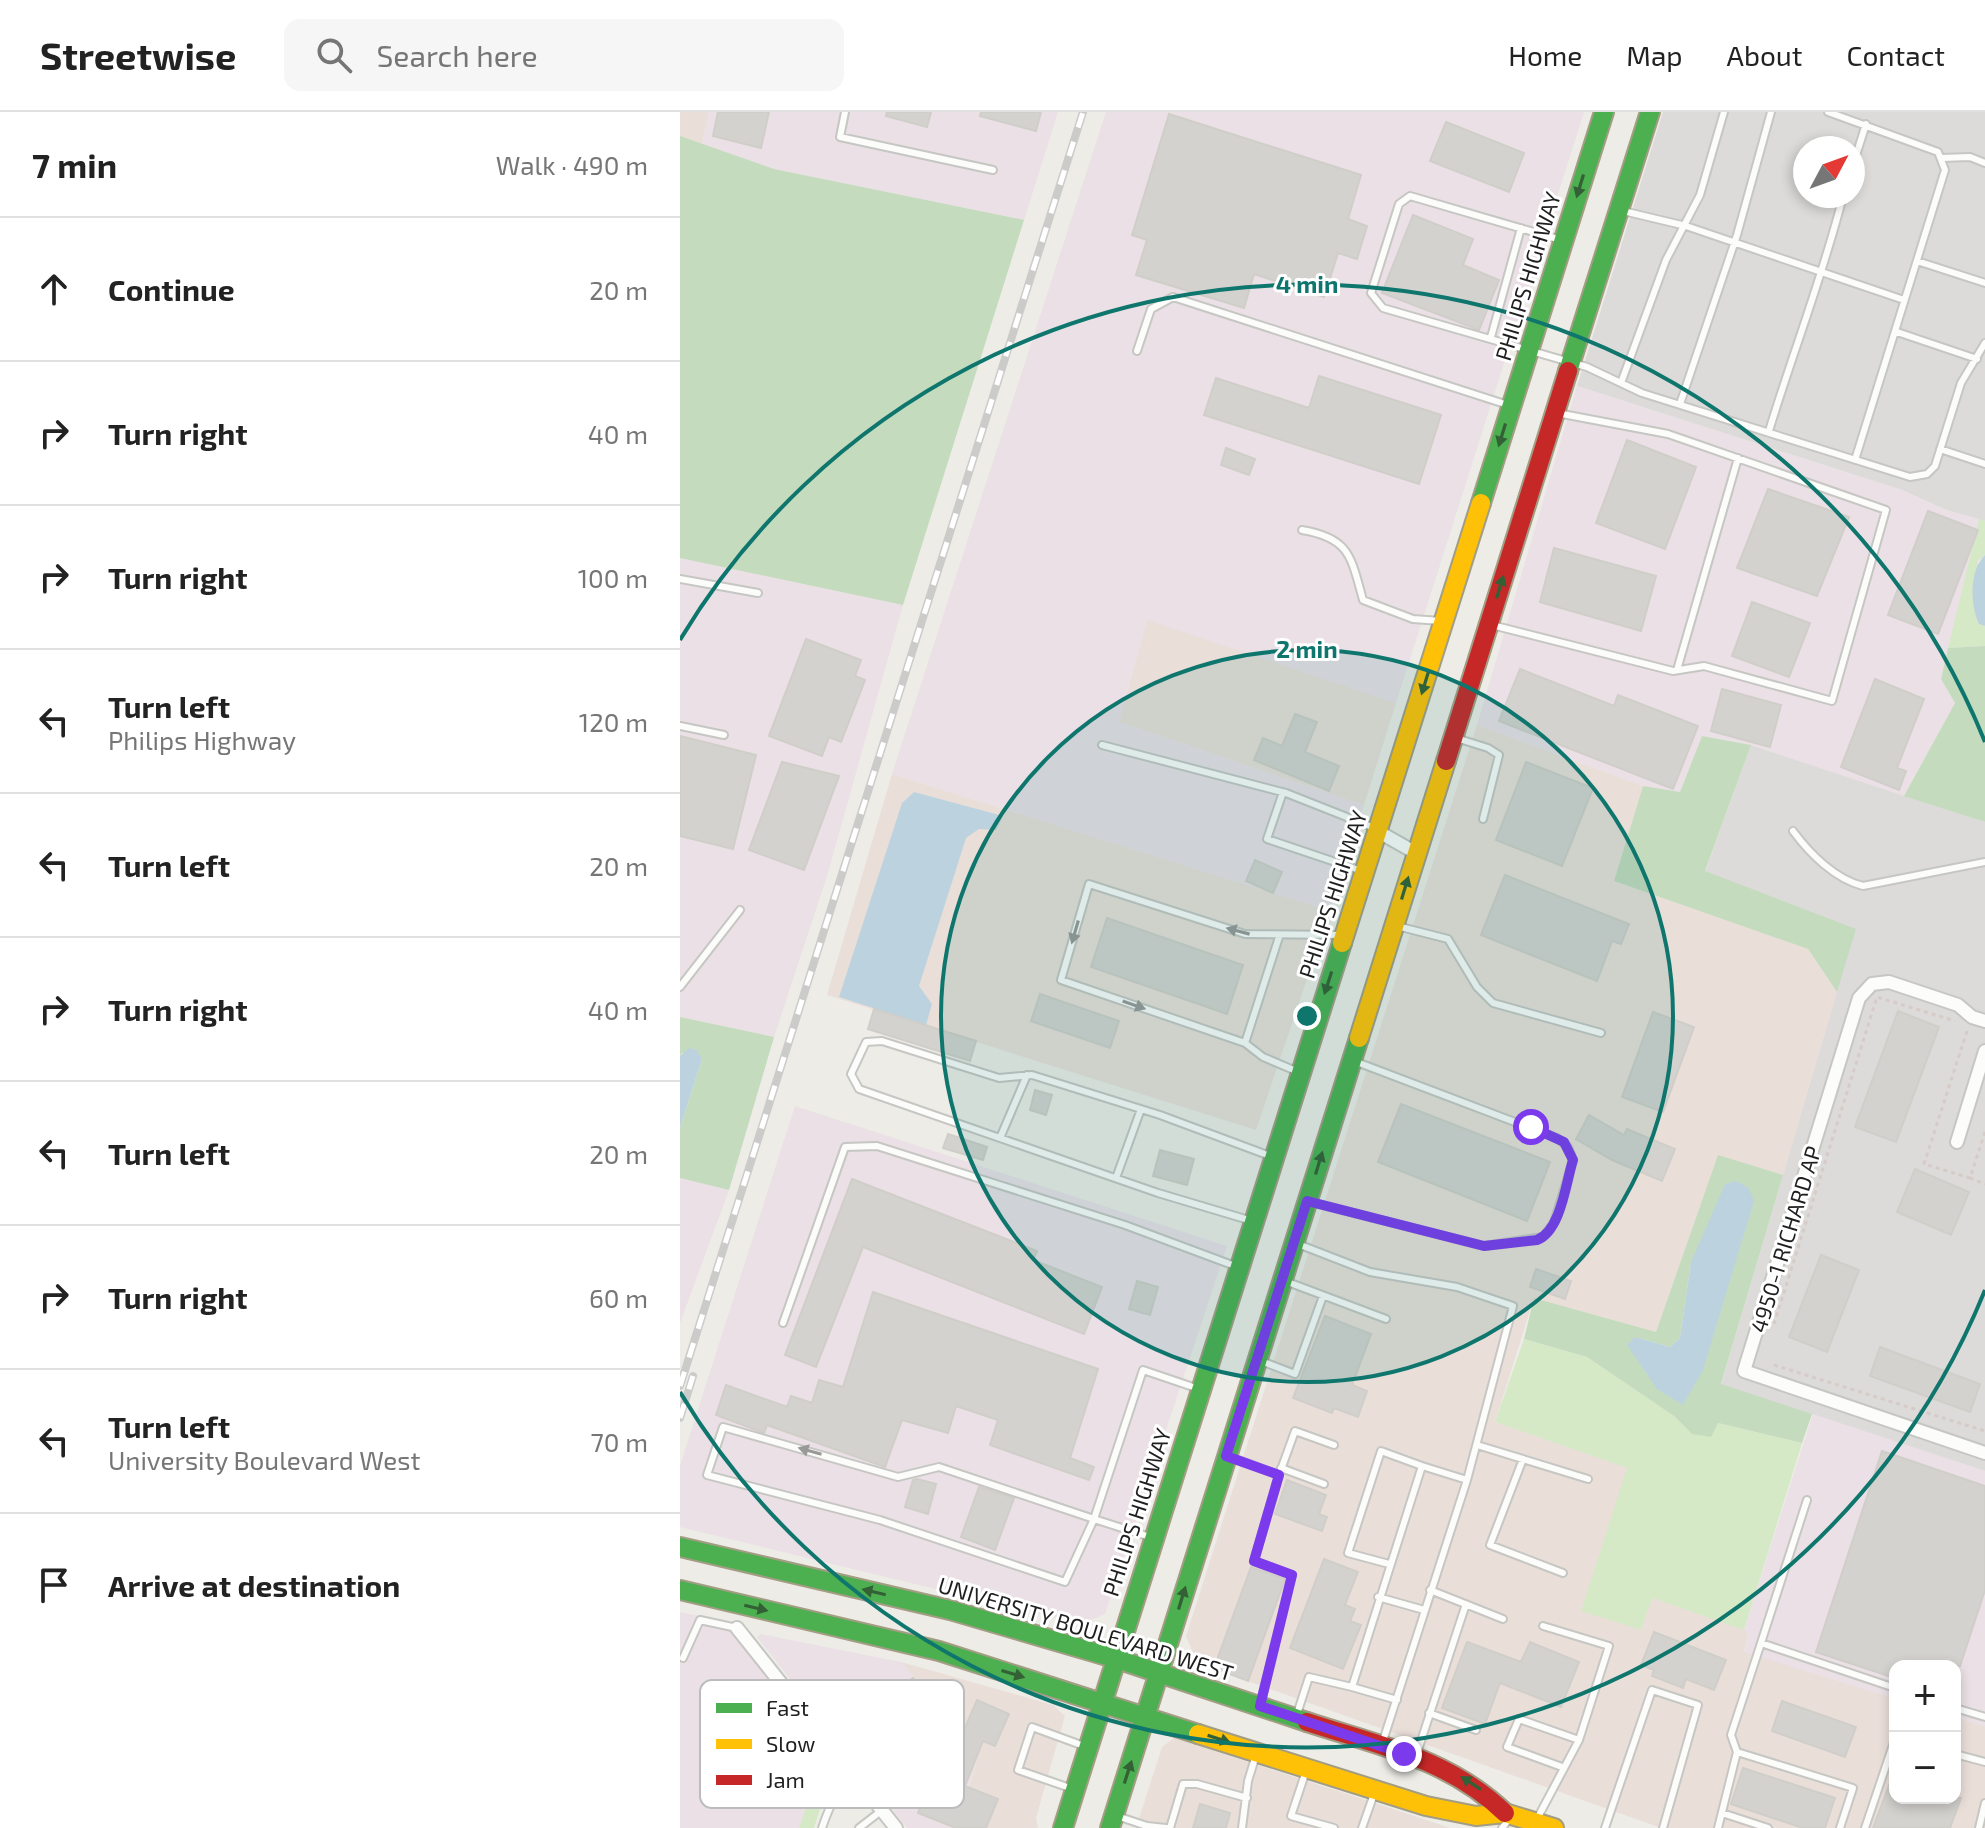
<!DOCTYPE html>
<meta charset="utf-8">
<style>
:root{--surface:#fff;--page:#f6f6f6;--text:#222;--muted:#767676;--line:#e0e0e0}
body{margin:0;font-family:"Exo 2",sans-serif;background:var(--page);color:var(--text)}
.controls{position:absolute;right:24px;bottom:24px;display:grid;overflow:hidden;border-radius:16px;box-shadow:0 4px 12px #0003}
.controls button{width:72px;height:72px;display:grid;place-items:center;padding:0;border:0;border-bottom:2px solid var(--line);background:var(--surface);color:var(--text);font:40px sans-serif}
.compass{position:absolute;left:1113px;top:24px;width:72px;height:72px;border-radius:50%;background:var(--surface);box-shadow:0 4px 12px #0003;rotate:49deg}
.stop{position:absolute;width:24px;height:24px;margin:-18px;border:6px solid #7c3aed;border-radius:50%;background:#fff}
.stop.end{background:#7c3aed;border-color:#fff;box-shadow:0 2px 8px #0008}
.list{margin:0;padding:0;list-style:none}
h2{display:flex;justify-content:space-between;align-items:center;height:104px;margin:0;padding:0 32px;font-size:34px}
h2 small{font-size:26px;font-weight:400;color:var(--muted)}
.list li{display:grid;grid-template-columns:52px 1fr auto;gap:24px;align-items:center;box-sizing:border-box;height:144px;padding:0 32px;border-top:2px solid var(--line)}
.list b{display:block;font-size:30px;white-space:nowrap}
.list p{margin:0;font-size:26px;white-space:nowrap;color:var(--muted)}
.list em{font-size:26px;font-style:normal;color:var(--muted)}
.icon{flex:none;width:44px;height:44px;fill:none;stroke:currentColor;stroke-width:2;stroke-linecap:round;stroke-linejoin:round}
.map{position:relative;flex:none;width:1305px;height:1716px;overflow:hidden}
header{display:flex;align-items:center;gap:48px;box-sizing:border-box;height:112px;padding:0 40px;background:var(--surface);border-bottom:2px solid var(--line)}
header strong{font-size:38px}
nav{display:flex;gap:44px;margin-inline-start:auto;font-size:28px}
.search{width:560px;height:72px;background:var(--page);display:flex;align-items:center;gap:20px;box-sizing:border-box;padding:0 28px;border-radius:16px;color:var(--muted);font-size:30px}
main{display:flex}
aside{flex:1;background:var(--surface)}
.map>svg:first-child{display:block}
.residential{fill:#dcdbd9;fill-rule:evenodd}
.commercial{fill:#eaded9}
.industrial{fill:#eae0e5}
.grass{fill:#d5e9c7}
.forest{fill:#c4dbbe;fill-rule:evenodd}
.water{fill:#bcd3df}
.building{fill:#d4d2ce;stroke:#d0cec9;stroke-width:2}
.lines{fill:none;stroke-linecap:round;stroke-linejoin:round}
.lane-casing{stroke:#c6c6c3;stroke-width:10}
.street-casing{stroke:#c6c6c3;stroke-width:16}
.fast-casing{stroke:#a39d84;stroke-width:22}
.slow-casing{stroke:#a39d84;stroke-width:22}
.jam-casing{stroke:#a39d84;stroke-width:22}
.path{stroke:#d6cbc7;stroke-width:3;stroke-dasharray:4 4;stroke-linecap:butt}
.lane{stroke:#fcfcfb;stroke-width:6}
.street{stroke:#fcfcfb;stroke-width:12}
.fast{stroke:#4caf50;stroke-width:18}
.slow{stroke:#ffc107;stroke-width:18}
.jam{stroke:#c62828;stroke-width:18}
.rail-casing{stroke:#cbcbca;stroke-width:8}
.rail{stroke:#fff;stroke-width:5;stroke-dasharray:15;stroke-linecap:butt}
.oneway{fill:#336035}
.oneway2{fill:#999998}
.route{stroke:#7c3aed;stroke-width:10}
.ring{fill:none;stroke:#0f766e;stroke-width:4}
.labels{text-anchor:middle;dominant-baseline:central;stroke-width:6;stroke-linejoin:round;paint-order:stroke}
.street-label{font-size:22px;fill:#1f1f1f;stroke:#fff}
.key{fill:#fff;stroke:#bcbcbc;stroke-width:2}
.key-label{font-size:22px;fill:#1f1f1f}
.centre{fill:#0f766e;stroke:#fff;stroke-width:4}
.ring-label{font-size:24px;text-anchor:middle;font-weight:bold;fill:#0f766e;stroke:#fff;stroke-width:6;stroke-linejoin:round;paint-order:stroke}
</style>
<header>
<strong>Streetwise</strong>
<div class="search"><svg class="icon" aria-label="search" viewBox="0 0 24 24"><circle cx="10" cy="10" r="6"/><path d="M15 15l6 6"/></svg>Search here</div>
<nav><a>Home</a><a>Map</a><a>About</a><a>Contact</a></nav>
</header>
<main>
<aside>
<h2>7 min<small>Walk · 490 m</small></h2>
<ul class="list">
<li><svg class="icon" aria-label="ahead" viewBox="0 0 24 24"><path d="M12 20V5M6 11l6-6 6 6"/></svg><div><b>Continue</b></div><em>20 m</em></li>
<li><svg class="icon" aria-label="right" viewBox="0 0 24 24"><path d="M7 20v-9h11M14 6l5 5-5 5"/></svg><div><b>Turn right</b></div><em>40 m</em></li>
<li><svg class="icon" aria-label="right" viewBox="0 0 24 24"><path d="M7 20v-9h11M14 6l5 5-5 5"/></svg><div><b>Turn right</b></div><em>100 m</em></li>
<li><svg class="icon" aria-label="left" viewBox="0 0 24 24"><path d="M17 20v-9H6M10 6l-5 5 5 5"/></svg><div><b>Turn left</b><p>Philips Highway</p></div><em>120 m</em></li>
<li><svg class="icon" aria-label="left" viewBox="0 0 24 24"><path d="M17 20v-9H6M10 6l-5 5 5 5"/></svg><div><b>Turn left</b></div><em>20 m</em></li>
<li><svg class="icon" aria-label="right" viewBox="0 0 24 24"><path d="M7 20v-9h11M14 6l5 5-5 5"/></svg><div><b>Turn right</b></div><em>40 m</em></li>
<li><svg class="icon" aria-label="left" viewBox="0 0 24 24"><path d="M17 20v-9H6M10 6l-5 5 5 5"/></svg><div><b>Turn left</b></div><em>20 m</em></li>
<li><svg class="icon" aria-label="right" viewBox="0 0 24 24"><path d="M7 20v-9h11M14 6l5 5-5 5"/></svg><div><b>Turn right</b></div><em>60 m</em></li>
<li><svg class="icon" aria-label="left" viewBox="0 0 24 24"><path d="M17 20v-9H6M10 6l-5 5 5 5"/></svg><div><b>Turn left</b><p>University Boulevard West</p></div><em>70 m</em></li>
<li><svg class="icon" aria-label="arrive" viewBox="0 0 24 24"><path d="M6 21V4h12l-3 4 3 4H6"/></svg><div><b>Arrive at destination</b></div></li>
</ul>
</aside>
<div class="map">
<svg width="1305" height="1716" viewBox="0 0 1305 1716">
<rect width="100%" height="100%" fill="#edece7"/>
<path class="residential" d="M983 0H1305V409L1266 398 1222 378 897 274ZM1125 36H1173V84H1125Z
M1071 633 1305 710V1359L1041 1273 1175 818 1025 760Z"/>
<path class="commercial" d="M0 0H29L22 32 0 24Z
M467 507 716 591 684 693 439 610Z
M797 613 963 674 934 769 1128 837 1157 880 1103 1063 1038 1044 976 1220 854 1186 815 1310 947 1355 972 1486 1069 1519 1064 1539 1215 1586V1686H1275V1605L1305 1614V1716H981L517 1551 506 1524Z
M212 662 650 799 576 1018 147 883Z
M221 1550 373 1593 385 1604 356 1706 358 1716H276L299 1642Z
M494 1626 698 1692 770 1716H456L482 1635Z"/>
<path class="industrial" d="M29 0H378L344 108 94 57 22 32Z
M426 0H904L716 591 467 508 439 610 684 693 650 799 212 662Z
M897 274 1222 378 1265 398 1299 407 1261 566 1275 591 1224 684 1071 633 1022 624 1000 680 963 674 797 613Z
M0 446 223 493 147 764 94 925 0 905Z
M115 994 547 1134 425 1502 400 1512 0 1415V1354Z
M0 1066 49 1078 0 1211Z
M1133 1302 1305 1359V1615L1275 1606V1554H1215V1587L1064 1540 1069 1520 1064 1518Z
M0 1500 46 1510 144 1640 119 1716H0Z
M81 1522 221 1550 299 1642 276 1716H227L77 1525Z"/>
<path class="grass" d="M1299 407 1305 409V443L1298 449 1299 512 1305 514V534L1268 536Z
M844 1227 907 1245 994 1304 1012 1322 1038 1311 1122 1331 1064 1518 972 1486 961 1518 901 1499 947 1356 815 1310Z
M144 1640 162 1662 147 1676 134 1716H119Z"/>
<path class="forest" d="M0 24 94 57 344 108 223 493 0 446Z
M1305 534V710L1224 684 1275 591 1261 567 1268 536Z
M1022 624 1071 633 1025 759 1176 817 1157 880 1128 837 934 769 963 674 1000 680Z
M0 905 94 925 49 1078 0 1066V1016L22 947 2 941 0 944Z
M1038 1043 1103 1063 1041 1272 1132 1302 1122 1331 1038 1311 1031 1325 1012 1322 994 1304 907 1245 844 1227 854 1186 976 1220ZM1011 1150 1003 1292 955 1225 990 1235 1000 1226Z"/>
<path class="water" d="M1305 443V514L1299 512C1290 493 1289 458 1305 443Z
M234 680 323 704 316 718 299 717 286 726 239 874 252 892 246 913 159 885 222 691Z
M9 936 17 938 22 947 0 1016V944Z
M1056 1069 1069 1076 1074 1089 1023 1258 1003 1293 977 1277 947 1233 955 1225 990 1235 1000 1226 1011 1150 1045 1072Z"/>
<path class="building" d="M38 0H89L81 36 33 24Z
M207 0H251L247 15 206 4Z
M301 0H361L356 19 300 4Z
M489 2 681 63 668 107 687 114 677 147 658 141 644 185 574 162 564 196 456 163 467 128 452 123Z
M766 10 844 41 829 80 750 49Z
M733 103 793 127 783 153 819 168 799 218 702 181Z
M639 264 761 303 739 372 524 303 536 266 629 296Z
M947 328 1016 355 985 437 916 411Z
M546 336 575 347 569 363 541 353Z
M1088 377 1169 405 1137 484 1057 456Z
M1248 399 1298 418 1258 522 1208 503Z
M874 436 976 464 961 519 860 490Z
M1072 490 1130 511 1109 565 1052 544Z
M126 527 181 548 175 564 185 568 161 630 149 625 142 644 89 624Z
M840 557 934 594 938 583 1018 614 993 677 819 609Z
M1195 567 1244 587 1217 656 1226 659 1219 678 1161 655Z
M1042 577 1101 593 1090 635 1031 619Z
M615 602 637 610 625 640 659 654 649 679 574 648 583 626 602 634Z
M0 624 76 643 53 737 0 724Z
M102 650 159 664 124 758 69 738Z
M846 650 913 676 882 754 816 728Z
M575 748 602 760 593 781 566 769Z
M825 763 949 812 941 832 932 829 917 869 801 823Z
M427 806 563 853 547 902 411 855Z
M360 882 439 909 430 936 351 909Z
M194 897 296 929 290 949 188 917Z
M1218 899 1259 915 1216 1030 1175 1015Z
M973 900 1014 915 983 1000 942 985Z
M355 978 372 983 366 1003 350 998Z
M721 992 870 1050 847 1109 698 1050Z
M909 1003 944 1023 947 1017 995 1037 982 1069 932 1048 896 1027Z
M268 1022 307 1035 303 1048 263 1036Z
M480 1038 514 1047 507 1073 473 1064Z
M1235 1057 1289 1080 1271 1123 1217 1100Z
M172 1067 357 1139 353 1148 422 1175 404 1222 183 1135 136 1255 105 1243Z
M1141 1143 1179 1158 1147 1240 1109 1225Z
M856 1157 891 1169 885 1187 850 1175Z
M457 1169 478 1175 470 1203 449 1197Z
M193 1180 418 1257 390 1346 414 1355 409 1368 310 1333 318 1308 276 1294 268 1321 222 1308 205 1355 87 1313 84 1321 36 1303 46 1273 107 1295 111 1284 132 1291 139 1268 163 1275Z
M645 1204 691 1222 672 1273 687 1279 678 1305 654 1296 652 1301 613 1286Z
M1200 1235 1300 1272 1290 1300 1190 1264Z
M1202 1339 1305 1374V1478L1280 1554H1215V1566L1136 1540Z
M237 1367 256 1372 248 1402 225 1395 233 1368Z
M607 1368 646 1383 639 1402 647 1405 642 1419 595 1402Z
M299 1375 334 1386 315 1438 281 1425Z
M644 1447 678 1460 665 1493 675 1497 670 1509 681 1513 663 1557 610 1536Z
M571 1455 605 1467 568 1569 534 1556Z
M974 1520 1046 1548 1034 1578 1006 1567 1003 1576 972 1564 974 1558 961 1553Z
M787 1530 841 1550 850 1530 899 1550 881 1595 820 1571 805 1612 762 1596Z
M233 1566 281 1625 297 1588 329 1602 315 1634 303 1629 285 1674 318 1687 306 1716H276L238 1701 272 1614 213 1662 174 1615Z
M1102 1589 1176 1615 1165 1645 1092 1619Z
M1063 1656 1155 1686 1145 1716H1123L1051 1692Z
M1214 1660 1215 1686H1281L1270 1716H1193Z
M520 1692 550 1701 546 1716H513Z"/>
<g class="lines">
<g class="lane-casing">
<path id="lane" d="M165 0 160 25 313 58
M1148 0 1258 40 1265 58 1175 348
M1261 46 1290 45 1305 51
M1173 53 1186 12
M943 99 1006 114 1224 188
M881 128 730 84 719 92 691 181 703 196 907 255 962 281 1230 365 1247 362 1255 354 1281 271 1305 231
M1237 149 1305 171
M1217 220 1297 247
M811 225 841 116
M457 239 471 197 493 185 828 293
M941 271 986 148 1020 83 1044 0
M1000 292 1057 123 1091 0
M1089 319C1113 240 1143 164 1163 84
M1260 337 1305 352
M622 418C670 426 671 445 683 488L733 507 761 509
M0 467 78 481
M812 513 993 559 1024 554 1152 589 1206 398 988 322 877 301
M997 558 1058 346
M0 614 44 623
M776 626 808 636 819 643 803 707
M422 633 606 681 692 715
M603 680 587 727 682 759
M1113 719C1130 742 1155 767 1183 774L1305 750
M717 814 768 827 797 875 813 891 921 921
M0 875 60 798
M565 931 599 825
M616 959 583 945 565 931 381 868 409 772 565 822 660 823
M320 1026 347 963
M436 1066 461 997
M630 1090 804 1134 863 1125 874 1111 893 1048 888 1035 877 1026 674 949
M572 1109 478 1081 179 977 171 962 186 930 202 929 319 966 352 963 480 1003 590 1044
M605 1169 706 1207
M103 1211 165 1035 197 1034 445 1113 555 1154
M581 1249 615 1262 643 1184
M797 1333 908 1367
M550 1345 599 1363 574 1449 612 1463 581 1589
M843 1347 810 1433 883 1461
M601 1356 644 1372
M599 1363 615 1319 654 1333
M470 1425 414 1407 385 1470 200 1408 27 1363 43 1315 218 1365 259 1355 414 1407 463 1258 519 1277
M709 1452 668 1441 701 1339 742 1354
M750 1478 823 1507
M698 1485 744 1498
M1081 1531 1127 1388
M3 1546 20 1508 57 1516
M672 1575 717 1588
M1275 1596 1305 1605
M749 1601 796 1618
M617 1602 629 1565 672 1575 742 1354 787 1368 833 1194 777 1175 690 1160 618 1132
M702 1632 787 1368
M1057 1640 1051 1623 1081 1531 1215 1576
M737 1641 786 1492
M1275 1642 1305 1650
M882 1655 827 1635 839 1607 899 1628
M626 1659 611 1704 654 1716
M390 1676 338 1658 352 1615 404 1634
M1042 1701 1088 1716
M437 1704 467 1714 486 1716
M857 1707 899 1628 929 1534 863 1514
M142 1716C150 1692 155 1681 177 1667
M179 1716 201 1699
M490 1716 503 1672H517L567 1686
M562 1716 568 1669 576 1643
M682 1716 694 1682
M822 1716 830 1706
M925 1716 972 1578 1018 1593 983 1716
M1038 1716 1057 1640 1173 1676 1160 1716
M1185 1716 1215 1627
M1299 1716 1305 1691"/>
</g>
<g class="street-casing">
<path id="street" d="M699 720 736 741
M1305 909 1292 905 1278 893 1209 870 1192 872 1179 886 1064 1259 1305 1341
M1277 1030 1305 939
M57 1516 216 1716"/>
</g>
<g class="fast-casing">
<path id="fast" d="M888 259 970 0
M801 391 924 0
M0 1435 270 1498 434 1546 627 1610
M0 1478 259 1539 518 1622
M383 1716 662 831
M430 1716 679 926"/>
</g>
<g class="slow-casing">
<path id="slow" d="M662 831 801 391
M679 926 766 649
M518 1622 746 1694 796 1704 825 1701 874 1716"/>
</g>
<g class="jam-casing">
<path id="jam" d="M766 649 888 259
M627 1610C700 1634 768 1646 825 1701"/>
</g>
<path class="path" d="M1287 919 1244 1052 1290 1066
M1305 1020 1290 1066 1305 1072
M1094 1212 1197 885 1275 909
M1094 1253 1305 1319"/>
<use href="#lane" class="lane"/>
<use href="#street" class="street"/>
<use href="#fast" class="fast"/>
<use href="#slow" class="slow"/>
<use href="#jam" class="jam"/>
<g class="rail-casing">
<path id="rail" d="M0 1274 403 0
M0 1306 13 1264"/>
</g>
<use href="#rail" class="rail"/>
</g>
<defs><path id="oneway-solid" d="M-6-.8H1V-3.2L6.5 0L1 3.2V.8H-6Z" transform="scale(2)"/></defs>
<g class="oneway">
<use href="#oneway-solid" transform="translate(900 74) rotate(107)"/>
<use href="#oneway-solid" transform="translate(822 323) rotate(107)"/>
<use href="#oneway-solid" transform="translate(820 475) rotate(-73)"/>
<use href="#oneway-solid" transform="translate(745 571) rotate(107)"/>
<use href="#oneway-solid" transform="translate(725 776) rotate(-73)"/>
<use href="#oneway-solid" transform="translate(648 871) rotate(108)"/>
<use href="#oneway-solid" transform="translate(639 1051) rotate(-73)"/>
<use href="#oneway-solid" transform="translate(194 1480) rotate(-167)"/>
<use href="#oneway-solid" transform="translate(502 1486) rotate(-73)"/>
<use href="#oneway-solid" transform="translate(76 1496) rotate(13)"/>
<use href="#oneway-solid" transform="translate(333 1562) rotate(17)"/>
<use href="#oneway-solid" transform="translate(539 1627) rotate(18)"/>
<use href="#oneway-solid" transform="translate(448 1660) rotate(-72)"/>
<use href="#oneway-solid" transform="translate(791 1671) rotate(-147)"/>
</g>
<g class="oneway2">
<use href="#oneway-solid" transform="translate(558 819) rotate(-165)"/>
<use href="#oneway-solid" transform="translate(395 820) rotate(106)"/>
<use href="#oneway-solid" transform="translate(454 893) rotate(19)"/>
<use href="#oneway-solid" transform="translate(130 1339) rotate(-164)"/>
</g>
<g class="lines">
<path class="route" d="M724 1642 580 1594 612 1463 574 1449 599 1363 546 1344 627 1089 804 1134 857 1128C881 1119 886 1070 893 1048L884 1030 851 1015"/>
</g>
<circle cx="627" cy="904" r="366" fill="#0f766e" fill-opacity=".12"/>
<g class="ring">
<circle cx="627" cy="904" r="366"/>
<path d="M1305 1178A731 731 0 0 1 0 1280M0 528A731 731 0 0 1 1305 630"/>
</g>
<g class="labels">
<g class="street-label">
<text transform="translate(847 164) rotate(-73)">PHILIPS HIGHWAY</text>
<text transform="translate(652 782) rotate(-72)">PHILIPS HIGHWAY</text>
<text transform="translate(1105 1127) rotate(-73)">4950-1 RICHARD AP</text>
<text transform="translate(456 1400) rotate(-72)">PHILIPS HIGHWAY</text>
<text transform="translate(406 1516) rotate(17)">UNIVERSITY BOULEVARD WEST</text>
</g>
</g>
<rect x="20" y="1568" width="264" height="128" rx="12" class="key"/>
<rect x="36" y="1591" width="36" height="10" fill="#4caf50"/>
<rect x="36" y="1627" width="36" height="10" fill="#ffc107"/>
<rect x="36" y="1663" width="36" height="10" fill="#c62828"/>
<g class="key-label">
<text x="86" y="1604">Fast</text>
<text x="86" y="1640">Slow</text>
<text x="86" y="1676">Jam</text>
</g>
<circle cx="627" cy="904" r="12" class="centre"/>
<g class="ring-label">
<text x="627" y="181">4 min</text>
<text x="627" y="546">2 min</text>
</g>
</svg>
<div class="controls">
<button>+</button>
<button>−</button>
</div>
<svg class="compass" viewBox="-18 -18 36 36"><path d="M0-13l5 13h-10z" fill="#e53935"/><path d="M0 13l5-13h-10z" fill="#767676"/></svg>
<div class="stop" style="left:851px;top:1015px"></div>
<div class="stop end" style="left:724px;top:1642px"></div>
</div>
</main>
